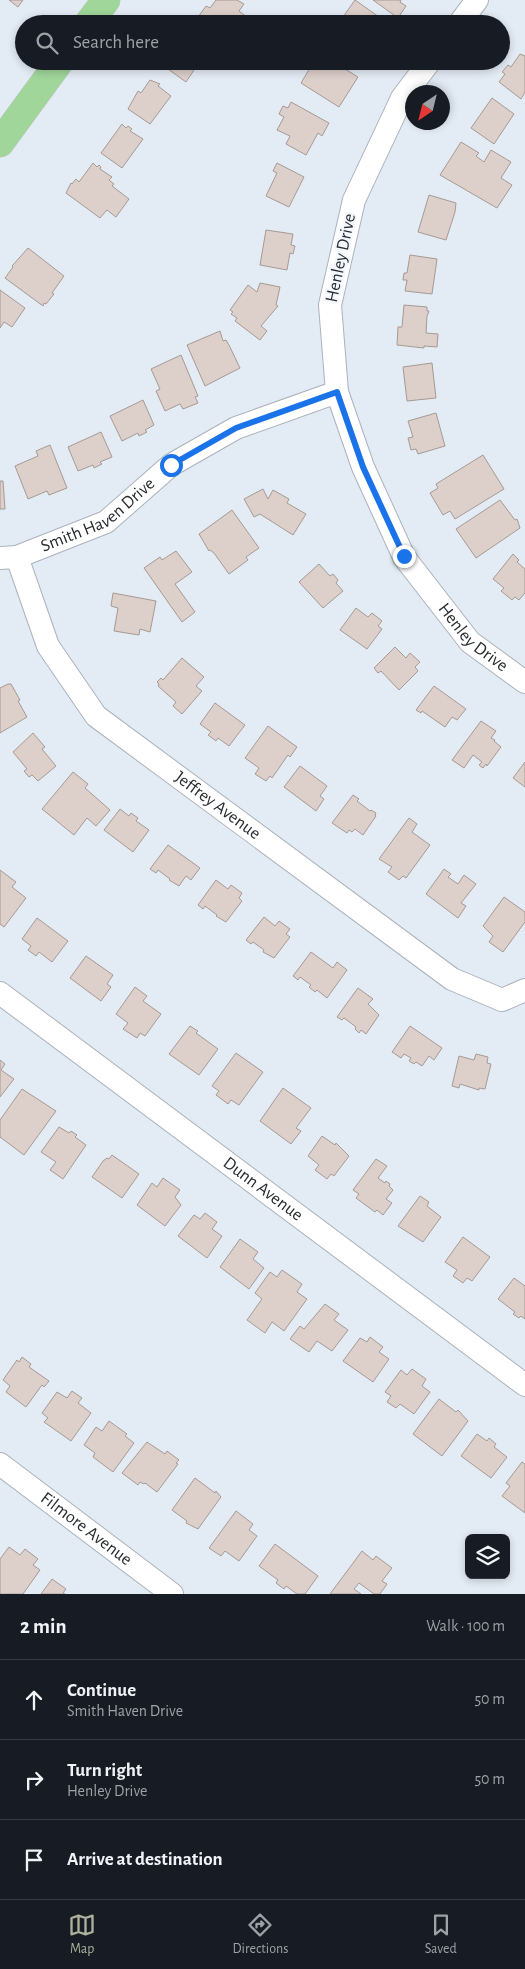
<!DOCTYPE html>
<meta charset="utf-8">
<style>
:root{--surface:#171b24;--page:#242831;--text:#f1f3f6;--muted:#9ea1a6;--line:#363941;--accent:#aeb19c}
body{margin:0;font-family:"Alegreya Sans",sans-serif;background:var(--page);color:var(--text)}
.controls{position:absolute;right:15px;bottom:15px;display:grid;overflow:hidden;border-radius:8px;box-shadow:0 2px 8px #0003}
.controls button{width:45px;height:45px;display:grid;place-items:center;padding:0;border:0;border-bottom:1px solid var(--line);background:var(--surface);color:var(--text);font:25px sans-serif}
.compass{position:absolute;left:405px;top:85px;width:45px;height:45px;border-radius:50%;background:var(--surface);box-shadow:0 2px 8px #0003;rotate:215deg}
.stop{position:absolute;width:15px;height:15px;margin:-11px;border:4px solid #1a73e8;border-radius:50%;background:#fff}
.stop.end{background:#1a73e8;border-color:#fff;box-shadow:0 1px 5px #0008}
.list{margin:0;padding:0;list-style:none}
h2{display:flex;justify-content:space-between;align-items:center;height:65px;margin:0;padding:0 20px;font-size:21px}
h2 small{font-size:16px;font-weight:400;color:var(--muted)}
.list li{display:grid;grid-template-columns:32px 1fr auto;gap:15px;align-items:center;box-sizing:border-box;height:80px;padding:0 20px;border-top:1px solid var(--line)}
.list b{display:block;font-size:19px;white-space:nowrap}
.list p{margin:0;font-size:16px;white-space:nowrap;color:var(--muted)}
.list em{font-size:16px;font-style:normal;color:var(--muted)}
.icon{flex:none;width:28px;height:28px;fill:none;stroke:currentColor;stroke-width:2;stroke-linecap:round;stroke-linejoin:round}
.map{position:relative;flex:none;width:525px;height:1594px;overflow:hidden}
.search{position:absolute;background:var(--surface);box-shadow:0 2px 8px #0003;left:15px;right:15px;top:15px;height:55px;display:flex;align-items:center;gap:12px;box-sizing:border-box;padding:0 18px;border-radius:28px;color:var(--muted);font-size:19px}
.sheet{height:305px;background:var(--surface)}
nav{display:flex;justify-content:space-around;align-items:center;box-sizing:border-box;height:70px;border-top:1px solid var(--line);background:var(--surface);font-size:14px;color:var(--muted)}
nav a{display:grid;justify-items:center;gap:2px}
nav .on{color:var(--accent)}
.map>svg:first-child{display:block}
.building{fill:#ddcfca;stroke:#a69a95}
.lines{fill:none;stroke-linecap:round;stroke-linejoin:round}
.minor-casing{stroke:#abb2bc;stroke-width:24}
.major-casing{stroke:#c7c8c9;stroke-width:29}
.minor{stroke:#fff;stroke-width:22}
.major{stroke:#a0d69a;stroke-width:28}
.route{stroke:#1a73e8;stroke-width:6}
.labels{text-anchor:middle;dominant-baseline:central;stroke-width:4.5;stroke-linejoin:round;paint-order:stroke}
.street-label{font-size:18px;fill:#282b2f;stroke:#f3f7fe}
</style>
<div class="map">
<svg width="525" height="1594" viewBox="0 0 525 1594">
<rect width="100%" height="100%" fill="#e3ebf5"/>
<path class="building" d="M9 0H23L18 7Z
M216 0H237L244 4 239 11 252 21 250 24H201L196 20 206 6 210 8Z
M355 0 389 24H338Z
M373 0H401L400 2 406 6 398 18Z
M520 54 525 56V92L521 99 499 82 505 74 502 72 508 65 511 67Z
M164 61H200L186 82 161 64Z
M319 61H332L358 77 339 107 301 83 313 63 317 66Z
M150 80 160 84 158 86 171 96 150 124 128 109 138 91 141 93Z
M492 98 514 114 494 144 471 128Z
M291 102 329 123 322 136 318 133 306 155 286 144 290 136 277 130 284 117 279 114 283 106 288 108Z
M122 124 126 128 128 126 132 129 130 131 143 139 122 168 101 153Z
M461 142 479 153 476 156 484 162 491 150 511 162 501 178 512 185 497 208 440 175Z
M93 163 97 167 99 165 101 167 100 169 112 177 109 180 114 184 112 186 129 199 116 217 107 210 100 218 66 193 71 183 72 184 76 179 79 182Z
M277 163 304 177 289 207 266 196 277 173 273 171Z
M429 195 456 203 455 212 446 240 418 232Z
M266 230 293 234 291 245 295 246 293 254 290 253 287 270 260 265Z
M28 248 64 276 52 293 54 294 46 304 44 303 43 306 5 278 13 267 12 266Z
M410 255 437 259 432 294 405 291 407 280H403L404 273H407Z
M260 283 280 287 276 305 278 306 261 326 267 331 260 340 235 321 237 318 231 314 233 312 230 310 248 285 257 292Z
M0 290 25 308 12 327 4 322 0 328Z
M404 305 427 307V311H429L427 316 426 333 438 334 437 347 424 346V348L397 345 398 327H402Z
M220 331 223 341 226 340 229 345 240 368 205 386 187 345Z
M181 355 198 396 195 397 198 403 183 409 180 404 165 411 156 391 160 389 151 369Z
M432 363 436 398 407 401 403 367Z
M143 400 154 425 145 430 147 432 139 436 138 433 122 441 110 416Z
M436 413 445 446 418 454 416 449 411 450 408 438 413 437 408 421Z
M101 432 112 457 100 462 102 464 94 468 93 465 78 471 68 447Z
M50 445 67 488 49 495 47 491 28 499 15 466 38 456 36 451Z
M483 455 504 489 455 519 450 511 443 515 430 493 438 488 436 484Z
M0 481H3L5 509H0Z
M263 489 268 499 273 490 289 499 287 503 306 514 293 535 260 514 254 517 244 499Z
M500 500 515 520 517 519 520 528 476 558 456 529Z
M232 510 259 548 246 557 248 560 229 574 214 553 210 550 209 551 199 534Z
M176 551 192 572 175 584 195 612 182 622 144 568 160 557 162 560Z
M513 554 519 560 517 562 525 569V593L519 600 515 597 512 600 501 591 504 588 493 579Z
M319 564 330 576 333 574 338 580 336 583 343 591 323 608 299 582Z
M113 593 156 601 150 632 140 629 139 635 114 631 118 608 111 606Z
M356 608 368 617 372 613 382 621 378 626 382 629 367 649 340 630Z
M395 647 406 658 410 653 420 662 415 667 418 671 399 690 381 671 378 673 374 668Z
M182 658 204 677 196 686 202 691 182 714 173 706 176 702 158 686 159 684 157 682 161 678 163 680Z
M8 684H11L20 700 18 701 27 717 0 733V688Z
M434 686 466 709 457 720 452 717 445 727 422 711 421 713 416 710Z
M215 703 245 725 229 746 218 738 216 741 208 735 211 732 200 724Z
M481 721 496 731 491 738 495 740 494 741 501 747 487 766 486 764 483 768 479 765 482 762 473 755 464 768 452 760Z
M268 726 297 747 290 757 288 755 272 778 270 776 266 781 255 774 259 768 245 758Z
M33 733 45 747 42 749 56 766 38 781 32 775 29 777 24 771 27 769 13 752Z
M525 762V787L513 778Z
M300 766 327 786 320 796 324 799 316 811 284 787Z
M73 772 88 784 85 788 110 810 96 826 87 818 74 835 42 809Z
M353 795 359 799 357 801 370 811 371 810 376 813 375 815 376 816 363 835 355 829 352 832 349 830 347 833 332 823Z
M120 809 129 816 131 813 138 818 136 821 149 830 133 852 104 830Z
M409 818 417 824 412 832 430 845 406 878 403 876 399 880 388 872 392 867 379 859Z
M168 845 200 868 191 880 186 876 179 886 169 880 170 879 158 870 156 873 150 869Z
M444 869 451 874 448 877 458 884 464 875 476 884 461 903 466 906 458 918 426 894Z
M0 870 16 882 12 887 26 898 4 927 0 924Z
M216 880 228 889 231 885 242 893 239 898 242 901 226 922 216 916 217 915 205 906 203 909 198 905Z
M504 897 525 912V922L503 952 489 942 493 936 483 926Z
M264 917 275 926 279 921 290 929 286 934 290 937 274 958 263 952 264 950 253 942 251 944 246 940Z
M37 918 68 941 52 962 39 952 36 956 28 950 31 946 22 939Z
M311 952 333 968 337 962 347 970 327 998 317 990 315 992 309 987 311 985 300 977 298 980 293 976Z
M86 956 113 975 107 984 111 987 101 1001 70 978Z
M135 987 147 996 143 1001 161 1014 145 1036 140 1033 137 1038 123 1029 128 1023 116 1014Z
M358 988 373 999 368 1004 379 1015 366 1034 361 1030 359 1033 355 1029 356 1027 344 1018 342 1020 337 1017Z
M190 1026 198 1031 196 1033 218 1049 199 1075 169 1054Z
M410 1026 442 1048 434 1060 429 1056 422 1066 416 1062 414 1064 409 1061 411 1058 404 1054 401 1058 392 1052Z
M236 1053 263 1072 239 1105 231 1100 228 1104 216 1095 219 1091 212 1086Z
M476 1054 488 1057 487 1063 491 1064 485 1089 479 1088V1090L460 1084 459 1088 452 1086 459 1056 474 1060Z
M0 1060 5 1064 1 1070 14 1079 0 1097Z
M283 1088 311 1108 296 1128 301 1131 291 1144 260 1121Z
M22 1089 56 1111 24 1155 0 1137V1120Z
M59 1127 69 1133 71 1131 77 1135 75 1137 86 1145 63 1179 50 1170 56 1162 41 1152Z
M322 1136 335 1145 336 1143 349 1156 334 1176 331 1174 327 1179 315 1170 319 1165 308 1156Z
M112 1155 139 1174 122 1198 92 1177 103 1161 107 1158 109 1159Z
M376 1159 387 1166 378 1178 385 1183 386 1181 390 1184 389 1186 393 1190 386 1199 392 1203 383 1215 377 1210 375 1212 356 1198 359 1194 353 1190Z
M163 1178 180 1190 175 1197 181 1205 165 1226 137 1205 152 1183 157 1187Z
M420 1196 429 1202 427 1206 441 1217 423 1242 398 1226Z
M205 1213 217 1222 212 1229 222 1236 207 1258 178 1236 194 1215 200 1219Z
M463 1237 490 1257 472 1281 467 1278 463 1283 453 1276 457 1270 445 1262Z
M240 1239 258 1252 253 1259 264 1268 249 1289 220 1267Z
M282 1270 302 1284 297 1292 307 1299 284 1331 272 1322 265 1333 247 1320 262 1299 255 1293 270 1272 277 1277Z
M514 1278 525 1286V1319L521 1316 519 1318 513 1314 515 1312 498 1299Z
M325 1304 339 1314 334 1320 348 1330 332 1351 317 1341 309 1352 290 1339 300 1326 304 1329Z
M370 1337 383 1347 379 1352 389 1359 373 1382 343 1361 360 1338 367 1342Z
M22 1357 31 1364 29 1367 49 1381 44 1387 42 1385 26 1407 6 1392 10 1386 3 1380 17 1360 19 1362Z
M412 1369 426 1379 422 1386 430 1392 414 1414 400 1404 396 1408 387 1402 391 1396 385 1392 401 1370 407 1375Z
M72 1391 82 1398 78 1403 91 1413 71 1441 44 1422 48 1418 42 1413 57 1392 67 1398Z
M439 1399 456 1412 458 1410 468 1421 442 1456 413 1434Z
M109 1421 127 1434 125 1436 134 1443 113 1472 93 1457 95 1453 84 1445 96 1427 102 1431Z
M477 1434 487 1441 489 1438 496 1444 494 1447 507 1457 491 1478 461 1456Z
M147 1442 165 1454 167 1451 179 1460 176 1463 178 1464 157 1492 145 1483 144 1484 140 1482 138 1485 122 1473Z
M522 1462 525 1464V1513L502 1496 510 1486 506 1483Z
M195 1478 215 1493 216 1491 221 1497 198 1529 186 1523 187 1521 172 1510Z
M236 1511 253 1524 249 1530 257 1536 239 1561 225 1551 221 1556 209 1548Z
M275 1544 318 1576 305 1594H297L286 1586 284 1589 276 1583 278 1580 259 1566Z
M9 1547 20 1555 25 1549 38 1559 33 1565 40 1570 23 1594H0V1559Z
M362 1551 373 1560 376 1556 392 1568 382 1581 387 1584 380 1594H374L359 1583 354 1589 361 1594H330Z
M52 1579 66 1589 63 1593 65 1594H41Z"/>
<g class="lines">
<g class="minor-casing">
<g id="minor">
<path d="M459 24 477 0"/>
<path id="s1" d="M430 61 402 98 354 200 330 305 337 392 363 467 404 557 470 642 525 682"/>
<path id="s2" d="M17 557 48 646 96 716 452 979 502 1000 525 990"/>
<path id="s3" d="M0 558 17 557 106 522 171 465 236 428 337 392"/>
<path id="s4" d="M0 993 525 1385"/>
<path id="s5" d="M0 1464 172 1594"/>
</g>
</g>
<g class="major-casing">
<path id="major" d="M88 24 106 0
M0 143 60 61"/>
</g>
<use href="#minor" class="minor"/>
<use href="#major" class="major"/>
</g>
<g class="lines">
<path class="route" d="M171 465 236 428 337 392 363 467 404 556"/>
</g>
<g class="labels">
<g class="street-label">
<text transform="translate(341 258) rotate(-78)">Henley Drive</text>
<text stroke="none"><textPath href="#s3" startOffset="109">Smith Haven Drive</textPath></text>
<text stroke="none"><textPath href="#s1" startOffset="639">Henley Drive</textPath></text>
<text stroke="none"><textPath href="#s2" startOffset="330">Jeffrey Avenue</textPath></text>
<text stroke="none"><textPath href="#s4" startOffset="328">Dunn Avenue</textPath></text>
<text stroke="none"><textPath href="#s5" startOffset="108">Filmore Avenue</textPath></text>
</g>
</g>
</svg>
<div class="controls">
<button><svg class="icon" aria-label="layers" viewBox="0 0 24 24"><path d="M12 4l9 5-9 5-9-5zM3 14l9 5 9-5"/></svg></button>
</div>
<svg class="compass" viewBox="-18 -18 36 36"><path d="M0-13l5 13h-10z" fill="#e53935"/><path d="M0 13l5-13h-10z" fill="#9ea1a6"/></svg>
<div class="stop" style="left:171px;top:465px"></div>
<div class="stop end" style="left:404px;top:556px"></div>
<div class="search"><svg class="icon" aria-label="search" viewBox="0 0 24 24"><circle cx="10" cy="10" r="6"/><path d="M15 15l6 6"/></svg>Search here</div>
</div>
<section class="sheet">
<h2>2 min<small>Walk · 100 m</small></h2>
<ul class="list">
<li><svg class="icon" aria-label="ahead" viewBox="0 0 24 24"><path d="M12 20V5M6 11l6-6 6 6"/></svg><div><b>Continue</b><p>Smith Haven Drive</p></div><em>50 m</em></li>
<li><svg class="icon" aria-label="right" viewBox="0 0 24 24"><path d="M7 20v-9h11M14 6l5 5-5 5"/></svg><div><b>Turn right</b><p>Henley Drive</p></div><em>50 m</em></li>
<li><svg class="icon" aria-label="arrive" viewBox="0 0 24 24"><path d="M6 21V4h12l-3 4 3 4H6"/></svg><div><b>Arrive at destination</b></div></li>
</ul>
</section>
<nav>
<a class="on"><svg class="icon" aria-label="map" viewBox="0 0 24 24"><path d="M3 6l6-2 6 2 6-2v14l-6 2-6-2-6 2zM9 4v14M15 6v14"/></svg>Map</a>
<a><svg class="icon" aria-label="directions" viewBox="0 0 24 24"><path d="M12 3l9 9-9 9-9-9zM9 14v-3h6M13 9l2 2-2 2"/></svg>Directions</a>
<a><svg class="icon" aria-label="saved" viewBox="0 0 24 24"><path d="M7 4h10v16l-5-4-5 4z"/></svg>Saved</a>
</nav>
